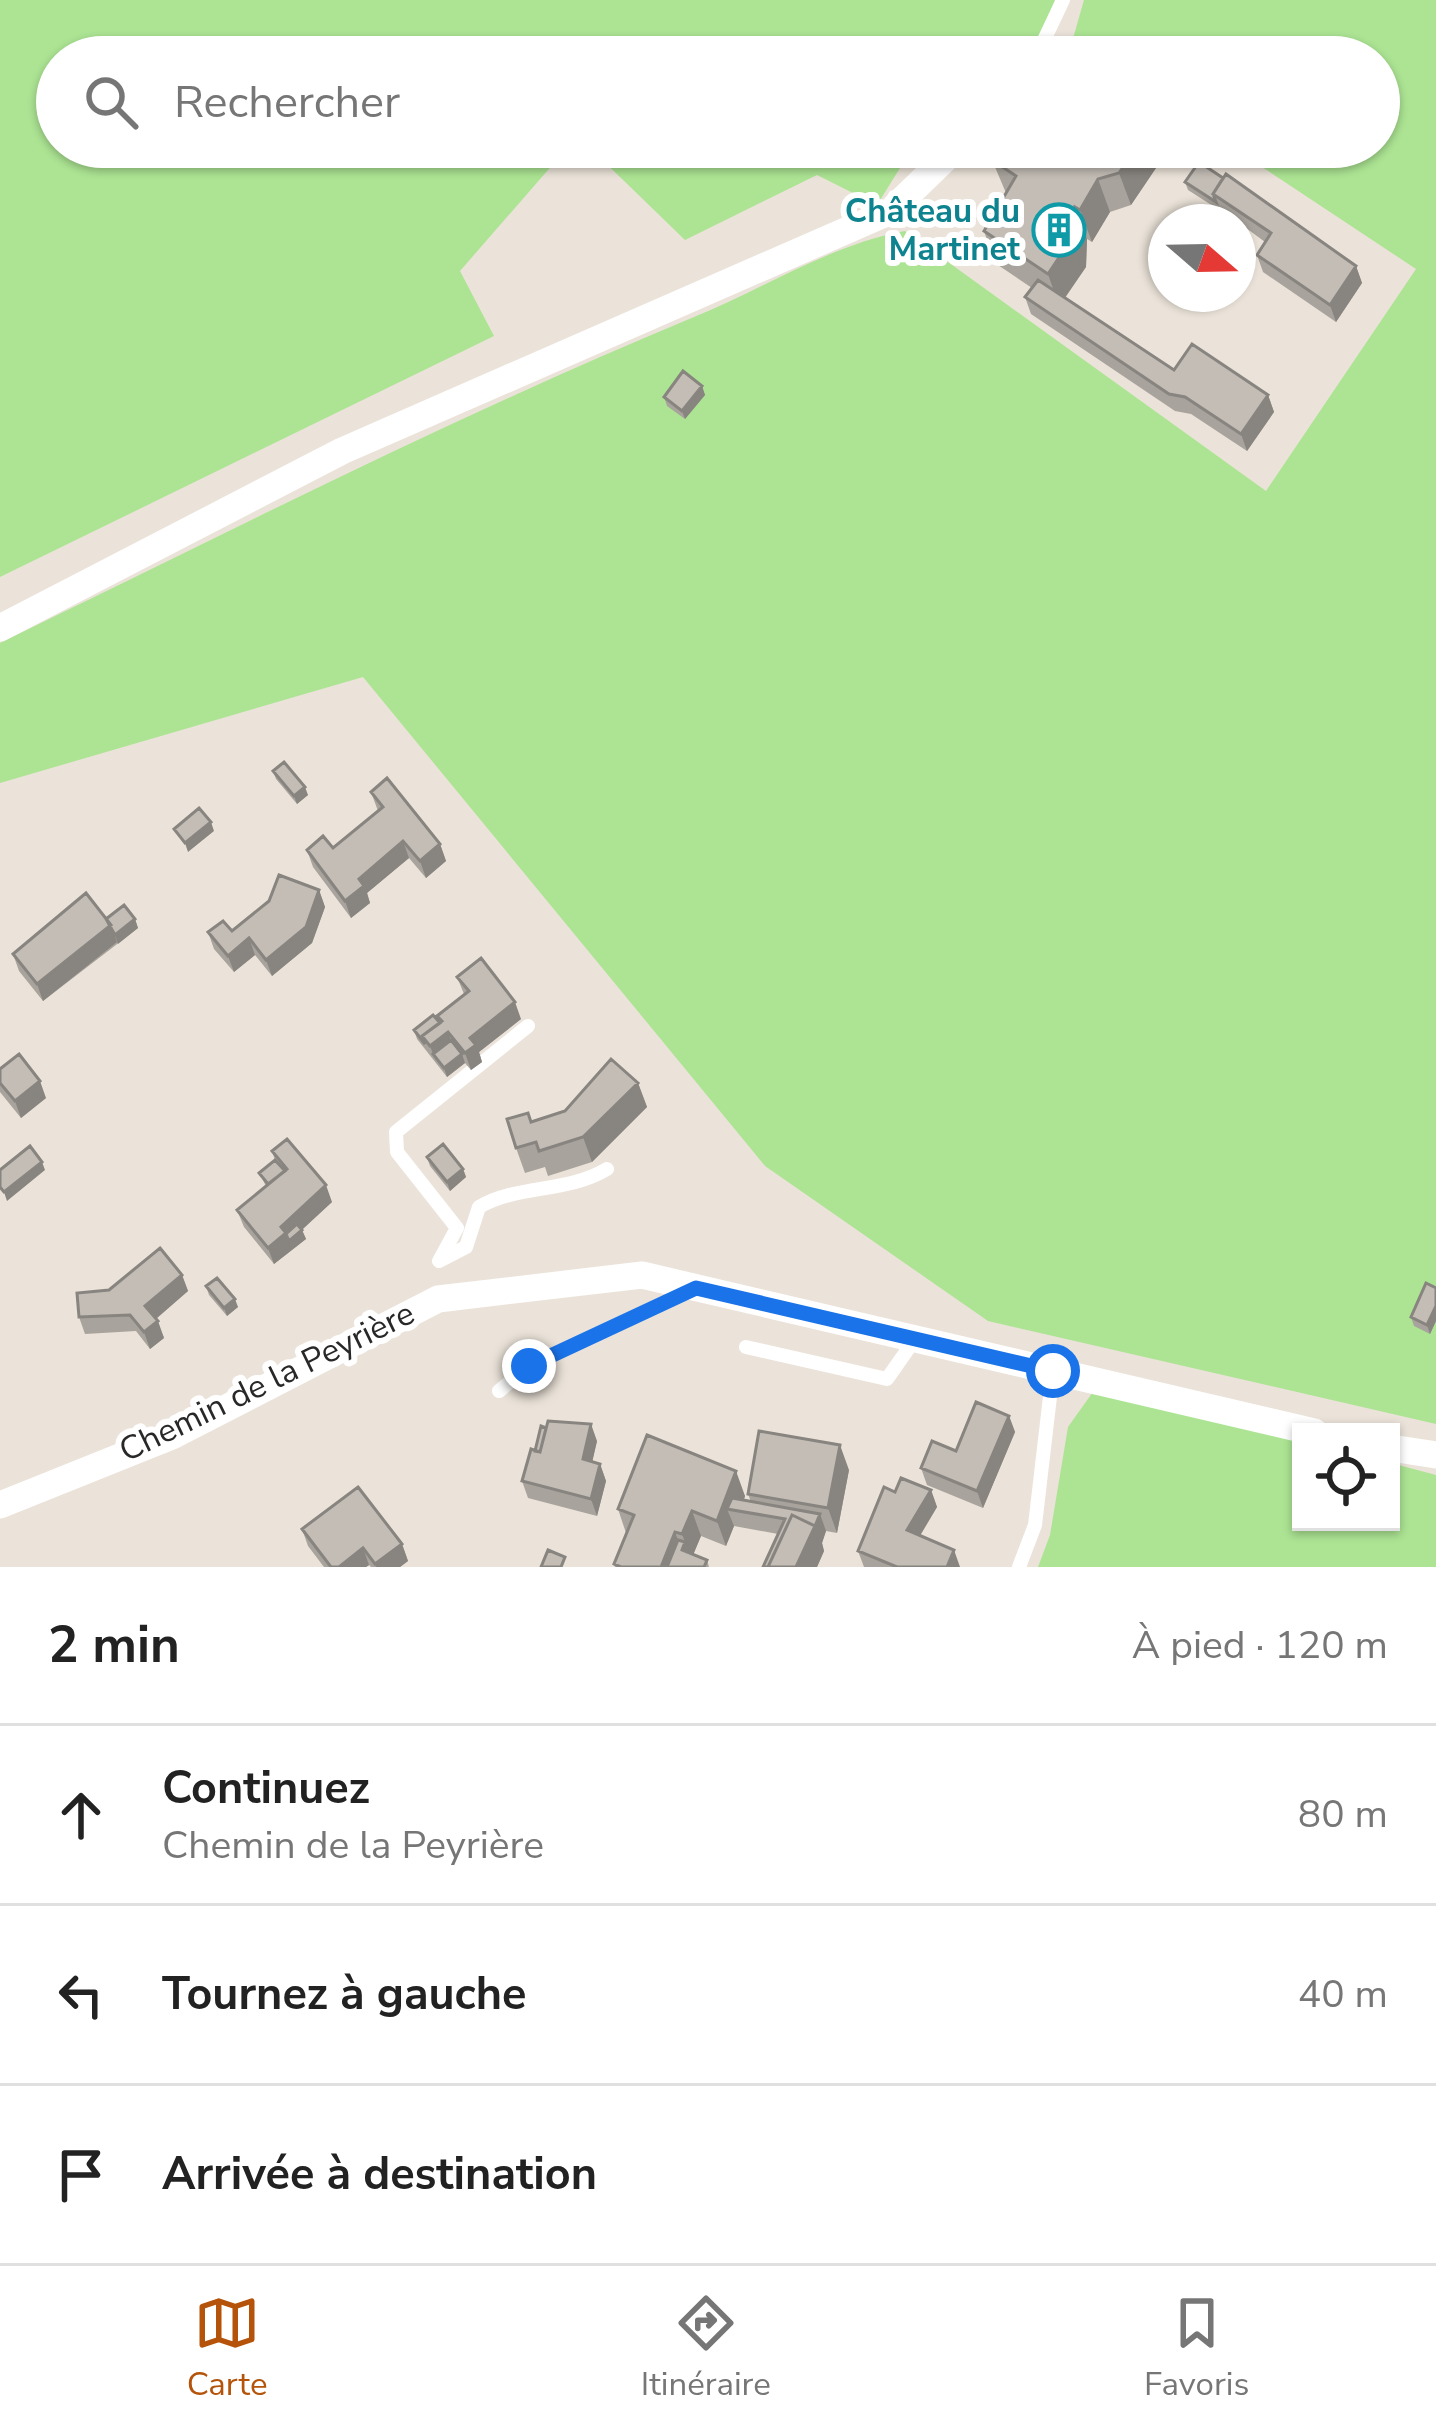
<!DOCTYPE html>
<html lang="fr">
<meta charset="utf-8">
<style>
:root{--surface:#fff;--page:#f2f2f2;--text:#222;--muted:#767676;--line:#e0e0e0;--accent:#b45309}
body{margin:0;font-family:"Nunito Sans",sans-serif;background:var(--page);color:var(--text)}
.controls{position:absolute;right:36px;bottom:36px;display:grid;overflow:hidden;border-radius:0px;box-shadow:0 3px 9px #0004}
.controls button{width:108px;height:108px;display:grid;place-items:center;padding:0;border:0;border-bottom:3px solid var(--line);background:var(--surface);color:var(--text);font:60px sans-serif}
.compass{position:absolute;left:1148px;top:204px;width:108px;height:108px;border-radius:50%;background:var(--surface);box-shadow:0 3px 9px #0004;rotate:110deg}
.stop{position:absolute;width:36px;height:36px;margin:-27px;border:9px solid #1a73e8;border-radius:50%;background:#fff}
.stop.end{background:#1a73e8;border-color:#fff;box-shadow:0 3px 12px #0008}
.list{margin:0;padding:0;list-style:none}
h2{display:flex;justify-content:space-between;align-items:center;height:156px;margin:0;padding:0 48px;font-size:51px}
h2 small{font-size:39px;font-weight:400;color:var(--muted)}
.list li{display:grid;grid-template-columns:78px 1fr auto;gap:36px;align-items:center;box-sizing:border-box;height:180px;padding:0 48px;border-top:3px solid var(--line)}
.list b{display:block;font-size:45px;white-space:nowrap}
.list p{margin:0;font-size:39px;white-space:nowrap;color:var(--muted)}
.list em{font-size:39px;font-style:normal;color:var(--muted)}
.icon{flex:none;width:66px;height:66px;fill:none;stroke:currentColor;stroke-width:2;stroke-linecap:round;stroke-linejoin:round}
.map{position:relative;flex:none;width:1436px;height:1567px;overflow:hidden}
.search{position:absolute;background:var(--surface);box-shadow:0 3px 9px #0004;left:36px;right:36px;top:36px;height:132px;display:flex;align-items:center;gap:30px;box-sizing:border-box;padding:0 42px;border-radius:66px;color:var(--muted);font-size:45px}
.sheet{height:696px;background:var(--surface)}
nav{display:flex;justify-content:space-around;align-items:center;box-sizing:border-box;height:168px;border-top:3px solid var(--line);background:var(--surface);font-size:33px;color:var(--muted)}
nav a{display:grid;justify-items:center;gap:6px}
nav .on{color:var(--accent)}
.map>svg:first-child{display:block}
.green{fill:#ace493}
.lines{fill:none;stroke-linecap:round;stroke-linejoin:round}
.lane{stroke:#fff;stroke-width:14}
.street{stroke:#fff;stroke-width:27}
.wall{fill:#a8a39c}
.shaded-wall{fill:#88847f}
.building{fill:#c3bdb5;stroke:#88847f;stroke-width:3}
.route{stroke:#1a73e8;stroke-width:15}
.labels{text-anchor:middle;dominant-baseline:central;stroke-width:12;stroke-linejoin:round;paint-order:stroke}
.culture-label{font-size:33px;font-weight:bold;fill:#0d838f;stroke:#fff;text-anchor:end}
.street-label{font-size:33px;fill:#282828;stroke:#fff}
</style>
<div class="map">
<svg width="1436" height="1567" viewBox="0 0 1436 1567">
<rect width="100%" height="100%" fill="#ebe3d9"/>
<path class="green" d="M0 0H1055L1037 44 1013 57H57V147H568L460 271 494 336 0 577Z
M1084 0H1436V1424L988 1321 765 1166 363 677 0 783V643C230 531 458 415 694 317 765 288 830 245 905 231L1266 491 1416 269 1232 147H1379V57H1095L1072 42Z
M589 147H913L877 205 817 175 685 240Z
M1095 1389 1301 1441V1522H1391V1463L1436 1475V1567H1038L1050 1535 1068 1427Z"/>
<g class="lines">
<path class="lane" d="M1036 57 1063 0
M439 1261 457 1228 397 1152 396 1132 528 1026
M439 1261 466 1247 479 1207C519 1184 567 1193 607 1169
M746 1347 887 1379 915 1339
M499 1391 529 1366 691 1290
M1019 1567 1035 1525 1053 1371"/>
<path class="street" d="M0 628 342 451 891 211 957 147
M1391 1448 1436 1455
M0 1505 172 1436 438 1299 642 1275 1314 1432"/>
</g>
<path class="wall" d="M1001 147H1148L1156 168 1131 205 1110 212 1092 242 1087 239 1086 267 1065 298 1174 370 1268 395 1274 412 1247 451 1191 414 1175 411 1031 314 1025 297 1032 288 995 263 984 231 1006 193 992 160Z
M1185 182 1356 266 1362 283 1336 322 1263 272 1257 255 1265 242 1238 222 1188 190Z
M702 386 705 395 685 419 667 406 664 397Z
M273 771 308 795 297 804 276 779Z
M371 792 440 844 446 861 426 878 409 858 367 893 370 903 351 918 313 867 307 850 333 848 378 811Z
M319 890 325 907 312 943 272 976 255 955 234 972 214 949 208 932 232 931Z
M106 919H135L138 928 43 1001 19 971 13 954Z
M457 977 521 1019 479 1052 482 1062 471 1070 465 1063 447 1077 417 1039 414 1030 440 1023 437 1016 464 994Z
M0 1069 46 1098 21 1118 0 1092Z
M638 1083 647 1107 592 1162 548 1176 545 1167 525 1173 516 1148 565 1111Z
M272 1151 332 1202 302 1230 306 1239 274 1264 244 1227 237 1210 266 1186 259 1173 275 1160Z
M427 1157 463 1169 466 1177 450 1191 430 1166Z
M182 1275 188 1291 156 1319 164 1338 150 1349 136 1331 85 1334 79 1317Z
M206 1286 238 1307 227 1316 209 1295Z
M1436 1288V1321L1430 1334 1414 1326 1411 1317Z
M1009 1416 1015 1432 983 1508 927 1485 921 1468 956 1451Z
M597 1441 592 1462 600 1464 606 1481 597 1516 528 1498 522 1481 535 1451Z
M731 1469 745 1496 744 1501 751 1502 748 1494 849 1470 837 1533 826 1531 822 1543 824 1551 817 1567H763L778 1534 734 1526 726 1546 701 1536 693 1555 707 1560 709 1567H615L614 1564 626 1533 618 1509Z
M931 1490 937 1507 920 1536 960 1567H864L858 1551 895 1492Z
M302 1529 402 1544 408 1561 400 1567H371L369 1565 366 1567H324L308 1546Z"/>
<path class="shaded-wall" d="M1137 147H1148L1156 168 1131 205 1119 173Z
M1098 179 1110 212 1092 242 1080 210Z
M1075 207 1087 239 1086 267 1059 306 1048 274Z
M1356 266 1362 283 1336 322 1330 305Z
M702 386 705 395 685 419 682 411Z
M1268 395 1274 412 1247 451 1241 434Z
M305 787 308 795 297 804 294 796Z
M211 822 214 831 188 852 185 843Z
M403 841 409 858 367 893 370 903 351 918 345 901 359 879Z
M440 844 446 861 426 878 420 861Z
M319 890 325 907 312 943 272 976 266 960Z
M135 919 138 928 118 944 115 935Z
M111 925 117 942 43 1001 37 984Z
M249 938 255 955 234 972 228 956Z
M515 1002 521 1019 479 1052 482 1062 471 1070 465 1053 470 1038Z
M448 1032 454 1049 433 1054 430 1046Z
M462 1054 465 1063 447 1077 444 1068Z
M40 1081 46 1098 21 1118 15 1101Z
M638 1083 647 1107 592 1162 583 1137Z
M42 1162 45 1170 7 1201 4 1192Z
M463 1169 466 1177 450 1191 447 1182Z
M326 1185 332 1202 296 1235 302 1230 306 1239 274 1264 268 1248 281 1227Z
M182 1275 188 1291 151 1323 145 1306Z
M235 1299 238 1307 227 1316 224 1308Z
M1436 1306V1321L1430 1334 1427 1325Z
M158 1321 164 1338 150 1349 144 1332Z
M1009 1416 1015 1432 983 1508 977 1491Z
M591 1424 597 1441 589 1476 583 1459Z
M840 1445 849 1470 837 1533 828 1508Z
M600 1464 606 1481 597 1516 591 1499Z
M736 1471 745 1496 739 1511 727 1509 734 1526 726 1546 717 1521Z
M931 1490 937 1507 913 1547 907 1530Z
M692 1511 701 1536 688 1567 682 1550 685 1542 682 1534Z
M820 1514 826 1531 822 1543 824 1551 817 1567H796Z
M675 1532 684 1557 680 1567H661Z
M402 1544 408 1561 400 1567H376L375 1564Z
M363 1548 369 1565 366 1567H339Z
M954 1550 960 1567H947Z"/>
<path class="building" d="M1001 147H1137L1119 173 1098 179 1080 210 1075 207 1074 235 1048 274 984 231 1016 176 992 160Z
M1199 162 1223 178 1213 194 1216 202 1185 182Z
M1226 174 1356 266 1330 305 1257 255 1271 233 1213 194Z
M1038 280 1174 370 1192 344 1268 395 1241 434 1185 397 1169 394 1025 297Z
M683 371 702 386 682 411 664 397Z
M284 762 305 787 294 796 273 771Z
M387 778 440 844 420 861 403 841 359 879 364 886 345 901 307 850 323 836 333 848 383 807 371 792Z
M199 808 211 822 185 843 174 829Z
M279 875 319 890 306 927 266 960 249 938 228 956 208 932 223 921 232 931 269 901Z
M86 893 111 925 37 984 13 954Z
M124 905 135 919 115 935 106 919Z
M481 958 515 1002 470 1038 476 1045 465 1053 448 1032 430 1046 422 1036 442 1021 437 1016 469 991 457 977Z
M433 1015 440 1023 422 1036 425 1044 414 1030Z
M451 1040 462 1054 444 1068 433 1054Z
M19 1054 40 1081 15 1101 0 1083V1069Z
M611 1059 638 1083 583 1137 539 1151 536 1142 516 1148 507 1119 528 1113 531 1122 565 1111Z
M287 1139 326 1185 281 1227 286 1233 268 1248 237 1210 287 1169 272 1151Z
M443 1144 463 1169 447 1182 427 1157Z
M30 1146 42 1162 4 1192 0 1187V1170Z
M275 1160 285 1171 268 1184 259 1173Z
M297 1224 302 1230 289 1241 286 1234Z
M160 1248 182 1275 145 1306 158 1321 144 1332 130 1315 79 1317 77 1293 109 1290Z
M217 1278 235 1299 224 1308 206 1286Z
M1426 1283 1436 1288V1306L1427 1325 1411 1317Z
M976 1402 1009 1416 977 1491 921 1468 932 1441 956 1451Z
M548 1421 591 1424 583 1459 600 1464 591 1499 522 1481 531 1449 540 1452Z
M541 1426 546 1428 540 1452 535 1451Z
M759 1431 840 1445 828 1508 748 1494Z
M647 1435 736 1471 717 1521 692 1511 682 1534 675 1532 661 1567H621L614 1564 634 1515 618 1509Z
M901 1478 931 1490 907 1530 954 1550 947 1567H897L858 1551 884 1487 895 1492Z
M358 1487 402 1544 375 1564 363 1548 339 1567H331L302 1529Z
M732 1498 820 1514 815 1526 792 1515 768 1567H763L785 1519 727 1509Z
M792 1515 815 1526 796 1567H768Z
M678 1540 685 1542 682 1550 707 1560 704 1567H667Z
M548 1550 565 1557 561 1567H541Z"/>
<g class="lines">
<path class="route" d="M529 1366 696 1288 1053 1371"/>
</g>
<defs>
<g id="building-ring" transform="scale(2.7)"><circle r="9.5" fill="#fff" stroke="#0f9aa8" stroke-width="1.5"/><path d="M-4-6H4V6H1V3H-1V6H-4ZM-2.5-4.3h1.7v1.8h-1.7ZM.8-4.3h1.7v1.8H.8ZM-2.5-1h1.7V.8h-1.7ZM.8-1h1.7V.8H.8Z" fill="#0f9aa8"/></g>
</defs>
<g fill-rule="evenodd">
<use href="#building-ring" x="1059" y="230"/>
</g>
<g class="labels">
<g class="culture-label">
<text x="1020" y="211">Château du<tspan x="1020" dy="38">Martinet</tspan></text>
</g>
<g class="street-label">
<text transform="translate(267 1382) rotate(-26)">Chemin de la Peyrière</text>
</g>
</g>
</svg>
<div class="controls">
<button><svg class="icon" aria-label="locate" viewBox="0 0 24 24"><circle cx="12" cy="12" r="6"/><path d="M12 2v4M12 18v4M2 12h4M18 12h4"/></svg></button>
</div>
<svg class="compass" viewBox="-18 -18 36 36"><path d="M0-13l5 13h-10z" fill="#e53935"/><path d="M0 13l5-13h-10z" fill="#767676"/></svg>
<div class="stop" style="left:1053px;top:1371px"></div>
<div class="stop end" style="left:529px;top:1366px"></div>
<div class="search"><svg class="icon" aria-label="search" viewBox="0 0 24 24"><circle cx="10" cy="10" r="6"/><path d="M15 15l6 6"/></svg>Rechercher</div>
</div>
<section class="sheet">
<h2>2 min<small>À pied · 120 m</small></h2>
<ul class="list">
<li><svg class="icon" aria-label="ahead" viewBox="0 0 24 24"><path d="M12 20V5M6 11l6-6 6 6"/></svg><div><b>Continuez</b><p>Chemin de la Peyrière</p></div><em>80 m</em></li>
<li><svg class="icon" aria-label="left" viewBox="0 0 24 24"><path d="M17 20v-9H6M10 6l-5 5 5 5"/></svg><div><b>Tournez à gauche</b></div><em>40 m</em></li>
<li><svg class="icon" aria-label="arrive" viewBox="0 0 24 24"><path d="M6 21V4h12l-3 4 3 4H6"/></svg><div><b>Arrivée à destination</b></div></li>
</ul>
</section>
<nav>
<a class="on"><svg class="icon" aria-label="map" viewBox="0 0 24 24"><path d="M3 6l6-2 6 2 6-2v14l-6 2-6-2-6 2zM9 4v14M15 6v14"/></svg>Carte</a>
<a><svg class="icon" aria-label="directions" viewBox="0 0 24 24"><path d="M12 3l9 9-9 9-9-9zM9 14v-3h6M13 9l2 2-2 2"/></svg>Itinéraire</a>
<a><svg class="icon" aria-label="saved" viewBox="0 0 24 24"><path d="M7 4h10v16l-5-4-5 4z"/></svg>Favoris</a>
</nav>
